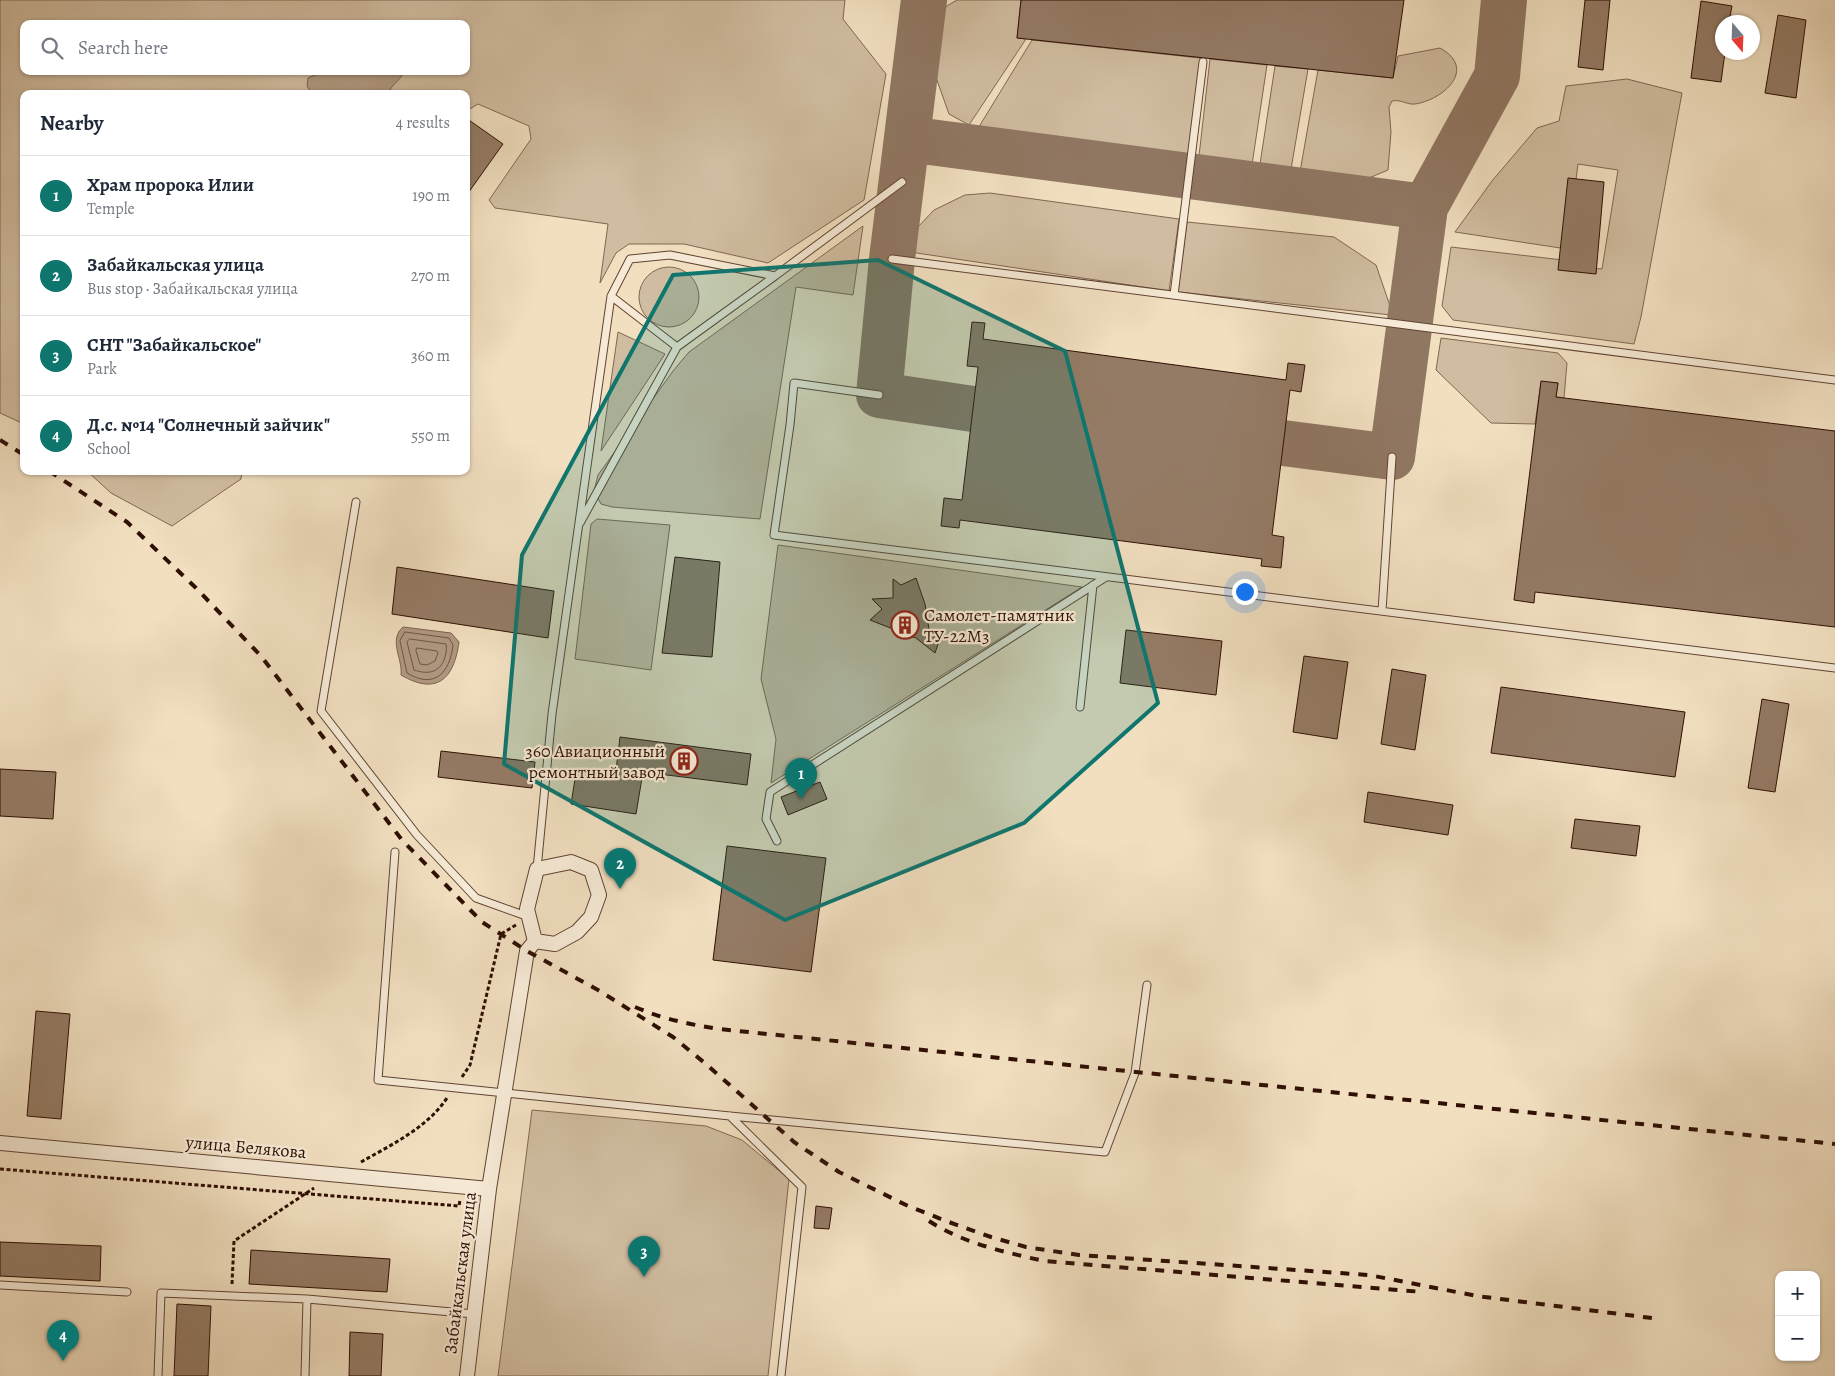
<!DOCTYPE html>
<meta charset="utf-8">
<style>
:root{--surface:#fff;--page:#f6f6f7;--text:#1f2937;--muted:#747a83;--line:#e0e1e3;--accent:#0f766e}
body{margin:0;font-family:Alegreya,serif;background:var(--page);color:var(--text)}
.controls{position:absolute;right:15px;bottom:15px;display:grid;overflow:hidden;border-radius:10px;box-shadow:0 1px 4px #0004}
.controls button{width:45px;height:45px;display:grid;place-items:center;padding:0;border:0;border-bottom:1px solid var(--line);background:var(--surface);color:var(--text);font:25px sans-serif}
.compass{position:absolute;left:1715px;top:15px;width:45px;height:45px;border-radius:50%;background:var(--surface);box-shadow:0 1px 4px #0004;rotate:161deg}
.you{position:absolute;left:1244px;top:591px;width:18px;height:18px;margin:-12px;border:4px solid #fff;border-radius:50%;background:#1a73e8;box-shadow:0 0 0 8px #1a73e833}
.badge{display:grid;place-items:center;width:32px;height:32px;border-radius:50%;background:var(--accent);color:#fff;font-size:16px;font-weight:700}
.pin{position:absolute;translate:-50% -41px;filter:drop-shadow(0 1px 2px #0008)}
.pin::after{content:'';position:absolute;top:26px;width:18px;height:15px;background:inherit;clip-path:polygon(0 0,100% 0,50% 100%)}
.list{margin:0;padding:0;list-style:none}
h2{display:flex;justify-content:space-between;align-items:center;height:65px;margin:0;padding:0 20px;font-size:21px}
h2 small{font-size:16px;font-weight:400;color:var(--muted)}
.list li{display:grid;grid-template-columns:32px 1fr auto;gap:15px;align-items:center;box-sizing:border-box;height:80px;padding:0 20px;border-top:1px solid var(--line)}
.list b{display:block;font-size:19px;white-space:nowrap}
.list p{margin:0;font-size:16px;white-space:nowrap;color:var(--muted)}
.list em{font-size:16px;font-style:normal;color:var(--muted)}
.icon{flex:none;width:28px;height:28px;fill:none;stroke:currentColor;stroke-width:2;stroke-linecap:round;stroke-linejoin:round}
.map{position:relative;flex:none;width:1835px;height:1376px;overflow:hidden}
.search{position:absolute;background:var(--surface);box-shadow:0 1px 4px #0004;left:20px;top:20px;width:450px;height:55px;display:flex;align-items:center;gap:12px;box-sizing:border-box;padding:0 18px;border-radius:10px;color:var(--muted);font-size:19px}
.panel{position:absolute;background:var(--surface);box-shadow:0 1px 4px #0004;left:20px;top:90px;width:450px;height:385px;border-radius:10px}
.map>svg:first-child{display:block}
.green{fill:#d0bca0;stroke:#806652;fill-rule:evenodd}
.water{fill:#af9880;stroke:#7c614e}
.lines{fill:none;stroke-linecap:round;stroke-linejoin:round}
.shore{stroke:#6f5442;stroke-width:1}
.taxiway{stroke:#907762;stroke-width:46}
.building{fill:#947b65;stroke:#2f0f03}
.service-casing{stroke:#604332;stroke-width:9}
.minor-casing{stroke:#604332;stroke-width:16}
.path{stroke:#2f0f03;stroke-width:3;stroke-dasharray:4 2.5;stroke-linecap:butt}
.service{stroke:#f6ead6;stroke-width:7}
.minor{stroke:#f6ead6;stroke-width:14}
.rail{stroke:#2f0f03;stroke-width:4;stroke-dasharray:9 9;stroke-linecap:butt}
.marked{fill:#0f766e;fill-opacity:0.2;stroke:#0f766e;stroke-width:4;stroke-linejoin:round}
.labels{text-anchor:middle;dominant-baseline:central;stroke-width:4.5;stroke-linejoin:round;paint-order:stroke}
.poi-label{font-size:18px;fill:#2f0f03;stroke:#f6ead6;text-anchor:start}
.street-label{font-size:18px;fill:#2f0f03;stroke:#f6ead6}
</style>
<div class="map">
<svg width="1835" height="1376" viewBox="0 0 1835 1376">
<rect width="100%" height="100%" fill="#f1dfc0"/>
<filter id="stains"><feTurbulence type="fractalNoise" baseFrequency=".004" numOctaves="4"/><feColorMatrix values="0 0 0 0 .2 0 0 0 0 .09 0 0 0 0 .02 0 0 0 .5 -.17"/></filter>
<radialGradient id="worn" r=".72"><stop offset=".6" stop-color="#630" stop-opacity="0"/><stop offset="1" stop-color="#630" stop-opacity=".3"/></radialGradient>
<path class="green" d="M0 0H845L843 19 886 74 864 200 768 263 684 244H629L616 253 600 283 608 224 495 208 489 200 531 139 529 126 478 104 466 111V94H24V424L0 413ZM24 24H466V71H24Z
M957 0H1021L1017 38 1026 39 969 125 949 114 933 69 942 9Z
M1032 40 1200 58 1190 153 1181 158 1178 167 990 140 977 130Z
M1440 48C1478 69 1443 100 1415 104 1407 105 1401 99 1392 101L1389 107 1391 132 1388 170 1343 189 1298 183 1318 70 1393 78 1398 56Z
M1210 59 1267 65 1250 178 1204 170V163L1199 156Z
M1275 66 1308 69 1289 181 1258 177Z
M1627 79 1682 93 1641 317 1634 344 1453 320 1442 306 1451 247 1563 260 1564 266 1602 269 1618 170 1578 164 1567 249 1455 232 1492 181 1537 128 1559 121 1566 86Z
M990 193 1179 219 1169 291 910 252 917 228 934 210 965 195Z
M1187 222 1334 237 1376 265 1389 303 1391 315 1178 292Z
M863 226 853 295 796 287 760 519 612 507 601 504 594 491 598 475 673 371 689 352Z
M639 297a30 30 0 1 1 60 0a30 30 0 1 1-60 0Z
M618 332 665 354 601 451Z
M1441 338 1558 353 1567 363 1564 398 1556 397 1558 383 1541 382 1535 424 1491 423 1436 370Z
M87 471H242L241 479 172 526 111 493Z
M597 519 670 525 651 670 575 659 591 524Z
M778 545 1082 587 771 783 776 739 761 679Z
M532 1110 706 1126 742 1140 789 1179 768 1376H498Z"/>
<path class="water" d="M324 71H404C400 82 392 83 388 94H312L307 86 308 78Z
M403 627 451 633 459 642C454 679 437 696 401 675 403 659 388 640 403 627Z"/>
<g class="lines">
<path class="shore" d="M405 632 449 638 453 645C450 672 435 690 407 673L400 641Z
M410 639 446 644C447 650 446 654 444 660 438 674 426 674 414 670L407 642Z
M417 648 437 651 438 653 435 661 427 665 420 664 416 651Z"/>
<path class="taxiway" d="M924 0 892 259 879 395 973 409
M907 139 1425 207 1392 457 1283 443
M1425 207 1497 76 1504 0"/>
</g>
<path class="building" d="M1021 0H1404L1393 78 1017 38Z
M1585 0H1610L1603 70 1578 67Z
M1701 1 1732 6 1729 22H1722V52H1725L1721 82 1691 78Z
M1778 15 1806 20 1796 98 1765 93Z
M466 118 503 144 466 196Z
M1568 178 1604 182 1596 274 1558 270Z
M972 322 985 323 983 339 1286 380 1288 363 1305 365 1301 392 1290 390 1272 535 1284 537 1281 568 1261 566 1262 559 960 520 959 528 941 526 944 498 962 500 978 367 967 366Z
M1541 381 1558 383 1556 397 1835 431V627L1535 592 1534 603 1514 600Z
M675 557 720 562 712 657 662 653Z
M397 567 554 591 548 638 392 614Z
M916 578 925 604 929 629 939 641 935 653 916 638 870 620 882 609 872 599 893 598V579L901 585Z
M1126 630 1222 641 1216 695 1120 683Z
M1304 656 1348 662 1337 739 1293 732Z
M1392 669 1426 675 1415 750 1381 744Z
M1501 687 1685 712 1675 777 1491 753Z
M1762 699 1789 704 1775 792 1748 788Z
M620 737 751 754 747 785 643 772 636 814 571 804 576 773 615 779Z
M441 751 535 762 532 788 438 777Z
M0 769 56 772 53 819 0 816Z
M820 782 827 799 788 815 781 797Z
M1368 792 1453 805 1448 835 1364 822Z
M1575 819 1640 826 1636 856 1571 848Z
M727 846 826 858 811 972 713 960Z
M36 1011 70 1014 61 1119 27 1116Z
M816 1206 832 1208 829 1229 814 1228Z
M0 1242 101 1246 100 1281 0 1276Z
M251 1250 390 1259 387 1292 249 1284Z
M177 1304 211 1306 208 1376H174Z
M350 1332 383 1334 381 1376H349Z"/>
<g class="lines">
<g class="service-casing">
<path id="service" d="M892 259 1835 380
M1174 295 1203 62
M611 296 677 347
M879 395 794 383 790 425 774 535 1835 668
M356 502 321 711 417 835 476 898 529 917
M580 523 677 347 775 276
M1382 611 1392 457
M1080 707 1093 585
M777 841 766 819 770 792 1106 577
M395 852 378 1080 730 1116 1105 1152 1135 1073 1147 985
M537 869 552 714 611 296 630 259 670 255 775 276 902 182
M730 1116 802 1187 781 1376
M0 1285 127 1292
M158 1376 161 1293 307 1299 474 1314
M305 1376 307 1299"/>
</g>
<g class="minor-casing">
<path id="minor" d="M571 862 591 870 599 895 591 917 577 932 555 944 535 941 527 909 537 869Z
M0 1143 489 1189
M467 1376 489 1189 527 951 535 941"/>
</g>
<path class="path" d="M462 1077 470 1065 501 934 516 925
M361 1162C391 1145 427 1128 447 1098
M0 1169 459 1206 460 1200
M232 1284 234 1241 314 1188"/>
<use href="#service" class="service"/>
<use href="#minor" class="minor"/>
<path class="rail" d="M0 440 24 455
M49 471 127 522 196 588 261 656 402 840 482 922 527 951 598 990 673 1037 706 1064 794 1142 839 1172 906 1205 946 1221 991 1237 1026 1247 1079 1255 1369 1275 1477 1296 1659 1319
M635 1007C663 1019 688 1024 719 1029L1835 1144
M929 1221C963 1243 1004 1252 1044 1261L1423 1292"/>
</g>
<path class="marked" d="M878 260 1065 351 1158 703 1024 823 785 920 504 764 522 555 673 275Z"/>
<defs>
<g id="building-ring" transform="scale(1.4375)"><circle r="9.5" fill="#f6ead6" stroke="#8f2418" stroke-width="1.5"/><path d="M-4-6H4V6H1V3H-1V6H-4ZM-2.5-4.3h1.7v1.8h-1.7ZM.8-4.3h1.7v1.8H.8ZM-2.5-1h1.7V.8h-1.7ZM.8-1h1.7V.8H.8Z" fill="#8f2418"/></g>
</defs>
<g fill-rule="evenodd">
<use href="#building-ring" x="905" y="625"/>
<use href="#building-ring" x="684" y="761"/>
</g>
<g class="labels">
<g class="poi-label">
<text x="924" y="615">Самолет-памятник<tspan x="924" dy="21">ТУ-22М3</tspan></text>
<text x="665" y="751" text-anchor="end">360 Авиационный<tspan x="665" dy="21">ремонтный завод</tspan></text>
</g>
<g class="street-label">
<text transform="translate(246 1147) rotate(5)">улица Белякова</text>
<text transform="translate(460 1273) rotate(-83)">Забайкальская улица</text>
</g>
</g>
<rect width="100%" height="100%" filter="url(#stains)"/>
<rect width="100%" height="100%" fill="url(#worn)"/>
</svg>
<div class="controls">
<button>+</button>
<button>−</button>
</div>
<svg class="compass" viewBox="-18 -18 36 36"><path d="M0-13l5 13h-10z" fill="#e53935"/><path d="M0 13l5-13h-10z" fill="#747a83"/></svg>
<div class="you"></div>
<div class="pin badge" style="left:801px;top:799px">1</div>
<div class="pin badge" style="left:620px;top:889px">2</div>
<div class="pin badge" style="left:644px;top:1277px">3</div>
<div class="pin badge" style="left:63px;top:1361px">4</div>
<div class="search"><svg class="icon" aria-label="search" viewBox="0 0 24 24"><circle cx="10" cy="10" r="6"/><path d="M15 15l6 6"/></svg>Search here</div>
<section class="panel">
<h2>Nearby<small>4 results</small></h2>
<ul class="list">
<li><span class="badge">1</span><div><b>Храм пророка Илии</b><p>Temple</p></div><em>190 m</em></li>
<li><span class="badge">2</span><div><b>Забайкальская улица</b><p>Bus stop · Забайкальская улица</p></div><em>270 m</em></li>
<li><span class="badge">3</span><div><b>СНТ &quot;Забайкальское&quot;</b><p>Park</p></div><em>360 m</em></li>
<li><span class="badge">4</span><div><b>Д.с. №14 &quot;Солнечный зайчик&quot;</b><p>School</p></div><em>550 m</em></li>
</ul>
</section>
</div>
